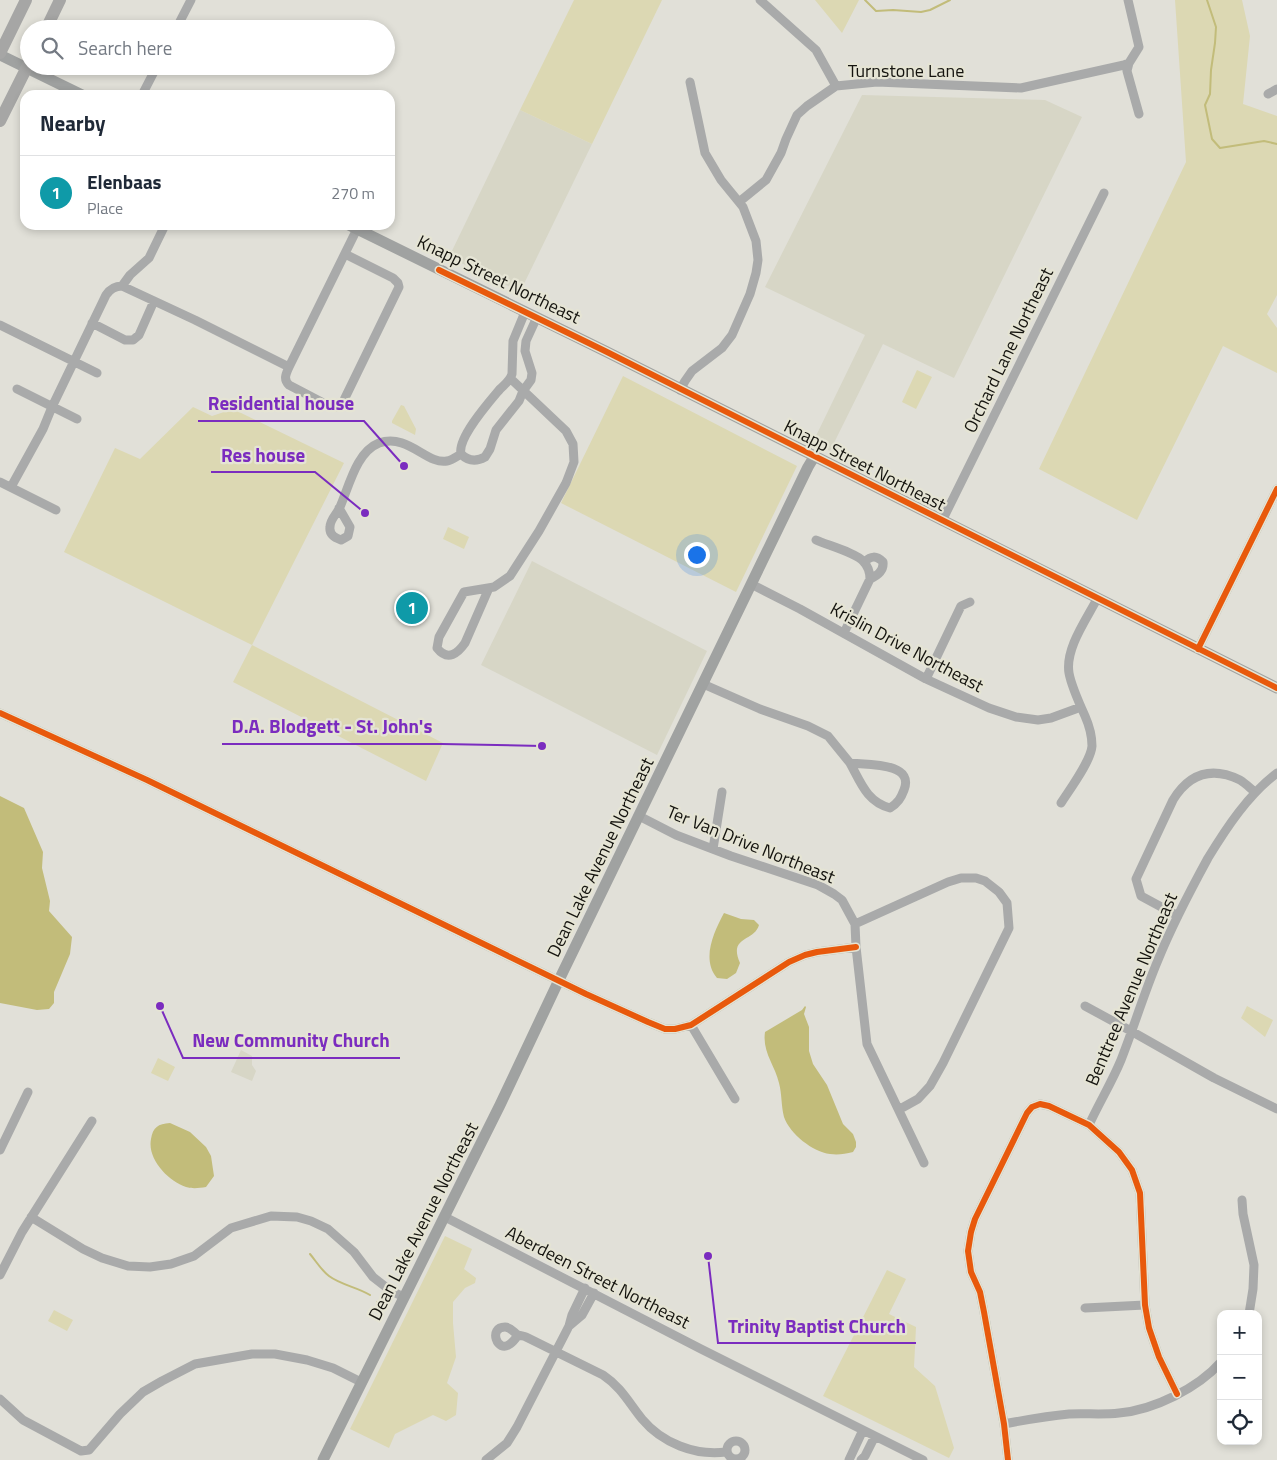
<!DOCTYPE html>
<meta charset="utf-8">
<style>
:root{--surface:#fff;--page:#f6f6f7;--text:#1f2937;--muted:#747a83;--line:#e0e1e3;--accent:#d93025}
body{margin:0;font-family:"Titillium Web",sans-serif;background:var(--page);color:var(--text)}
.controls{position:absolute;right:15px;bottom:15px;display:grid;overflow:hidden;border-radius:10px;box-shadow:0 2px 8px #0003}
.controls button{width:45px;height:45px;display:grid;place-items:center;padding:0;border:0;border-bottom:1px solid var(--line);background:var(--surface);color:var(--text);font:25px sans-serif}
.you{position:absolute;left:696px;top:554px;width:18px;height:18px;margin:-12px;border:4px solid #fff;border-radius:50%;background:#1a73e8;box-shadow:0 0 0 8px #1a73e833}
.badge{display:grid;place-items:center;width:32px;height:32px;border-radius:50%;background:var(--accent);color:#fff;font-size:16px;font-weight:700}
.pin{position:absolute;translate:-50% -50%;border:2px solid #fff;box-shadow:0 1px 5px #0006}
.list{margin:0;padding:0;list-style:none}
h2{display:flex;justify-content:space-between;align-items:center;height:65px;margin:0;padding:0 20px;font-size:21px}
h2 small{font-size:16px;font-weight:400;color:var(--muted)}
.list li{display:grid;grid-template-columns:32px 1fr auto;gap:15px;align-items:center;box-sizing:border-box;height:75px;padding:0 20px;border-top:1px solid var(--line)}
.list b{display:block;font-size:19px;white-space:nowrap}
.list p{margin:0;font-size:16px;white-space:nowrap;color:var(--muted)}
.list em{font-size:16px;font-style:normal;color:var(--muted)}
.icon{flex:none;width:28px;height:28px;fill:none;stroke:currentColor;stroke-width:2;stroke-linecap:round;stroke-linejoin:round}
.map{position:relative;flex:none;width:1277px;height:1460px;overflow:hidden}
.search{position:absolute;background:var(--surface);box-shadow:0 2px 8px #0003;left:20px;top:20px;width:375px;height:55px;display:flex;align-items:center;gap:12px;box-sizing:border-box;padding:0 18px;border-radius:28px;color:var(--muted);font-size:19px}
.panel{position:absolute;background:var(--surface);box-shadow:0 2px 8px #0003;left:20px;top:90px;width:375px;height:140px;border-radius:15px}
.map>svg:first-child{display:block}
.built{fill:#d7d6c6}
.green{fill:#dcd8b3}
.water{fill:#c2bc7a}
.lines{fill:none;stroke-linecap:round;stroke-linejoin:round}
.stream{stroke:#c2bc7a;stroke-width:2}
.minor{stroke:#a9aaaa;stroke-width:9}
.major{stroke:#a0a2a1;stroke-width:11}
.highway{stroke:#a6a6a5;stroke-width:12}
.cycleway-casing{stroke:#e5e4d4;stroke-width:9}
.cycleway{stroke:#e8590c;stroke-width:6}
.labels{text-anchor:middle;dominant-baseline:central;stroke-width:4.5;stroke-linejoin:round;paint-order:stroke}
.street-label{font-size:18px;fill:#14130e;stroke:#e5e4d4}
.leader{fill:none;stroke:#7b2cbf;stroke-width:2}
.callout-dot{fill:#7b2cbf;stroke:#e5e4d4;stroke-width:2}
.callout-label{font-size:19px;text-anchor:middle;font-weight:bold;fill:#7b2cbf;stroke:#e5e4d4;stroke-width:4.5;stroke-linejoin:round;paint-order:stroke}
</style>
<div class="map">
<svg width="1277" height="1460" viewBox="0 0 1277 1460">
<rect width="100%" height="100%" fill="#e1e0d8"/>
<path class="built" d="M862 95 1045 100 1082 117 954 378 883 344 830 451 813 442 865 335 765 287Z
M520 110 592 144 520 292 449 257Z
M532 561 707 651 657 755 481 665Z
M241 1050 252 1056V1065L256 1071 252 1081 231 1072Z"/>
<path class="green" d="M574 0H662L592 144 520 110Z
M815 0H859L842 33Z
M1175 0H1242L1250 36 1243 104 1277 116V295L1267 314 1277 328V373L1223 346 1137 520 1039 469 1186 162Z
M917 370 932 377 916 409 902 402Z
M623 376 797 466 736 592 561 503Z
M401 405 404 406 416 429 415 435 392 423V421Z
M193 407 212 416 233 409 344 463 252 645 443 743 426 781 233 682 252 645 64 552 115 448 140 459Z
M448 527 469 537 464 549 443 539Z
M1247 1006 1273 1020 1265 1037 1241 1018Z
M158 1058 175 1067 168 1081 151 1073Z
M445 1236 472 1249 464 1269 476 1278 475 1283 465 1288 453 1302V1323L456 1357 447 1383 458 1393 456 1415 446 1421 433 1415 395 1434 389 1448 350 1429Z
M887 1270 906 1279 889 1314 916 1327 914 1367 935 1386 954 1448 949 1458 823 1396Z
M54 1310 73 1320 67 1331 48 1321Z"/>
<path class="water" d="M0 796 24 808 43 852 42 868 50 901 49 911 72 937 70 954 54 992V1003L49 1009 37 1010 0 1003Z
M724 913 741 919 754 920 759 925C754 942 728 936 740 963L736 973 727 979 717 978C701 959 714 932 724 913Z
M805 1006 806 1007 804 1014 809 1027V1051L813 1064 827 1085 843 1124 853 1134 856 1142V1147L853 1152C845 1154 838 1155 830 1154 813 1152 790 1134 784 1117 781 1106 782 1094 779 1083 775 1065 762 1052 765 1032L802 1010Z
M170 1123 190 1132 206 1147 211 1156 214 1176 206 1187C199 1188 193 1189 186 1187 168 1181 147 1159 151 1139 153 1127 158 1124 170 1123Z"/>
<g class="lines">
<path class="stream" d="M865 0 876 11 893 10 921 12 930 10 950 0
M1207 0 1216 27 1215 43 1211 70 1210 94 1205 105 1212 139 1220 148 1264 141 1277 144
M310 1254C316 1261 321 1270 329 1276 341 1285 357 1287 370 1295
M377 1302 386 1309"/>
<path class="minor" d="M760 0 816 50 836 86
M1128 0 1139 47 1129 63 1127 71 1139 114
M176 29 191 0
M1268 94 1277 89
M142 95 157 66
M739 202 766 180 781 153 786 139 797 115 807 106 836 86 877 82 1021 88 1124 65 1129 63
M122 286 195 320 289 367C286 374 283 379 289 385L331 407C336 408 340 407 343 402L399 287 398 283 393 278 345 254
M92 323 125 340H133L139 335 154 301
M0 325 97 373
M289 367 357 229
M17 389 77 419
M680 390 685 381 692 371 722 348 732 335 750 294 756 273 758 260 756 241 743 207 721 180 705 153 690 82
M461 454C468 461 476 462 485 457L490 449 496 430 519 401 523 391 531 380 532 373 525 351 526 341 537 317
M461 454C457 438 490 401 500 389 505 384 510 381 512 374L513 341 525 312
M0 482 56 510
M11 487 43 429 52 407 106 295C110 289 115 286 122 286L130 275 149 258 165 225
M339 508 350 527 348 536 341 540C335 538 329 534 330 527 330 519 337 514 340 507 349 487 356 452 379 443 408 433 427 465 447 461 452 460 456 457 461 454
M942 521 1104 193
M816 540C827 545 856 553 863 561 868 566 870 572 870 579L844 633
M864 562C871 556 876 555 883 562 884 571 877 576 870 579
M751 584 800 609 926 679 989 708 1016 717 1038 720 1051 718 1081 707
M489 588 465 643C458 653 448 662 437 648L439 637 464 592 494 587 510 576 539 531 566 483 574 462 573 444 566 431 511 379
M1198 649 1277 489
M926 679 961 606 970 602
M703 684 760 709 808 726 828 736 850 763
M0 713 147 780 586 994 648 1022 665 1029H675L691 1025 789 962 805 955 817 952 856 947
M850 763C867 765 915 762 904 790 901 798 898 803 890 808 867 802 861 783 850 763Z
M1061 803C1070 789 1091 761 1092 746 1092 735 1089 725 1085 716 1080 705 1071 684 1069 673 1065 649 1086 620 1097 599
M639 816 676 835 731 856 818 885 834 894 842 900 855 924 856 947 867 1044 924 1163
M713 849 722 792
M1178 916 1141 896 1136 879 1173 800C1189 774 1211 766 1240 780 1245 783 1250 788 1255 792
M855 924 948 882 961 878H976L985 881 999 892 1007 903 1009 928 943 1063 930 1086 918 1099 900 1109
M1085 1006 1131 1031 1214 1078 1277 1109
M691 1025 735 1099
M1089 1125C1099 1103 1112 1082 1121 1060 1134 1027 1144 993 1158 960 1172 925 1190 891 1208 858 1227 827 1248 795 1277 773
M0 1150 28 1092
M1242 1200 1243 1214 1254 1265 1253 1289 1249 1314
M31 1217 83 1249 102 1258 128 1266 150 1267 171 1264 194 1256 231 1228 271 1216 297 1217 311 1221 328 1229 354 1252 373 1277 391 1291 404 1297
M445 1217 701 1349 923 1460
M0 1275 22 1232 92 1121
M1085 1308 1145 1305
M569 1326 582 1315 594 1293
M518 1335C516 1338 513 1342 510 1344 497 1354 488 1327 505 1327 511 1327 514 1333 518 1335 521 1336 524 1336 526 1337L603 1375C621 1387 629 1403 642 1419 662 1443 695 1456 726 1452
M0 1399 23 1420 81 1451 89 1450 120 1414 143 1392 162 1381 195 1364 252 1354H275L307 1360 333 1368 361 1382
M1004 1424C1025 1420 1047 1416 1069 1414 1085 1413 1102 1415 1119 1413 1154 1410 1198 1388 1221 1362
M727 1450a9 9 0 1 1 18 0a9 9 0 1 1-18 0Z
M486 1460 507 1443 517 1427 569 1326 572 1315 585 1288
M849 1460 863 1430
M861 1460 865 1456 875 1436
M1008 1460 1004 1424 984 1312 980 1292 971 1272 968 1251 971 1232 975 1219 1027 1113 1032 1107 1040 1104 1049 1106 1089 1125 1119 1152 1132 1170 1140 1193 1145 1305 1149 1328 1159 1357 1177 1394"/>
<path class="major" d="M0 55 82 95
M349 225 605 351 1277 688
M323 1460 500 1105 559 980 808 467 814 457"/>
<path class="highway" d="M46 29 60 0
M0 53 26 0
M0 121 29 63"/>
<g class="cycleway-casing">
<path id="cycleway" d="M439 270 605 351 1277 688
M1198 649 1277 489
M0 713 147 780 586 994 648 1022 665 1029H675L691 1025 789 962 805 955 817 952 856 947
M1008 1460 1004 1424 984 1312 980 1292 971 1272 968 1251 971 1232 975 1219 1027 1113 1032 1107 1040 1104 1049 1106 1089 1125 1119 1152 1132 1170 1140 1193 1145 1305 1149 1328 1159 1357 1177 1394"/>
</g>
<use href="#cycleway" class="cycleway"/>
</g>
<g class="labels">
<g class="street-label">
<text x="906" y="70">Turnstone Lane</text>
<text transform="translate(499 279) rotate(26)">Knapp Street Northeast</text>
<text transform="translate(1008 350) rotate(-64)">Orchard Lane Northeast</text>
<text transform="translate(865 465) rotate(27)">Knapp Street Northeast</text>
<text transform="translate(907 647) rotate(28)">Krislin Drive Northeast</text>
<text transform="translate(751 844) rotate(22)">Ter Van Drive Northeast</text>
<text transform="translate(600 857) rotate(-64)">Dean Lake Avenue Northeast</text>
<text transform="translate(1131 989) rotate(-67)">Benttree Avenue Northeast</text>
<text transform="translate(423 1221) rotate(-63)">Dean Lake Avenue Northeast</text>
<text transform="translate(598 1277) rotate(27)">Aberdeen Street Northeast</text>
</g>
</g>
<path class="leader" d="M404 466L364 421H198M365 513L315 472H211M542 746L442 744H222M160 1006L183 1058H400M708 1256L718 1343H916"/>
<g class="callout-dot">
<circle cx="404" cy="466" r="5"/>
<circle cx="365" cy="513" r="5"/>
<circle cx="542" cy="746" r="5"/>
<circle cx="160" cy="1006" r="5"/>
<circle cx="708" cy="1256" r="5"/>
</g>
<g class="callout-label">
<text x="281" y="410">Residential house</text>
<text x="263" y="462">Res house</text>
<text x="332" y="733">D.A. Blodgett - St. John's</text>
<text x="291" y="1047">New Community Church</text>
<text x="817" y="1333">Trinity Baptist Church</text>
</g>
</svg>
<div class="controls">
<button>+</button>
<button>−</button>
<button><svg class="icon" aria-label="locate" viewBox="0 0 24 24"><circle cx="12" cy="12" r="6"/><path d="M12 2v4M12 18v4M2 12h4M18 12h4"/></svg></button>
</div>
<div class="you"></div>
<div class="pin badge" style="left:412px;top:608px;background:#0f9aa8">1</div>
<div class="search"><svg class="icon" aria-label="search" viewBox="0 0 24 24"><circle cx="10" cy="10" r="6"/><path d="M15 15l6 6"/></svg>Search here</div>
<section class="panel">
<h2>Nearby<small></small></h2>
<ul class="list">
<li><span class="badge" style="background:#0f9aa8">1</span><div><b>Elenbaas</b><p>Place</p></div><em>270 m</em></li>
</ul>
</section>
</div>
